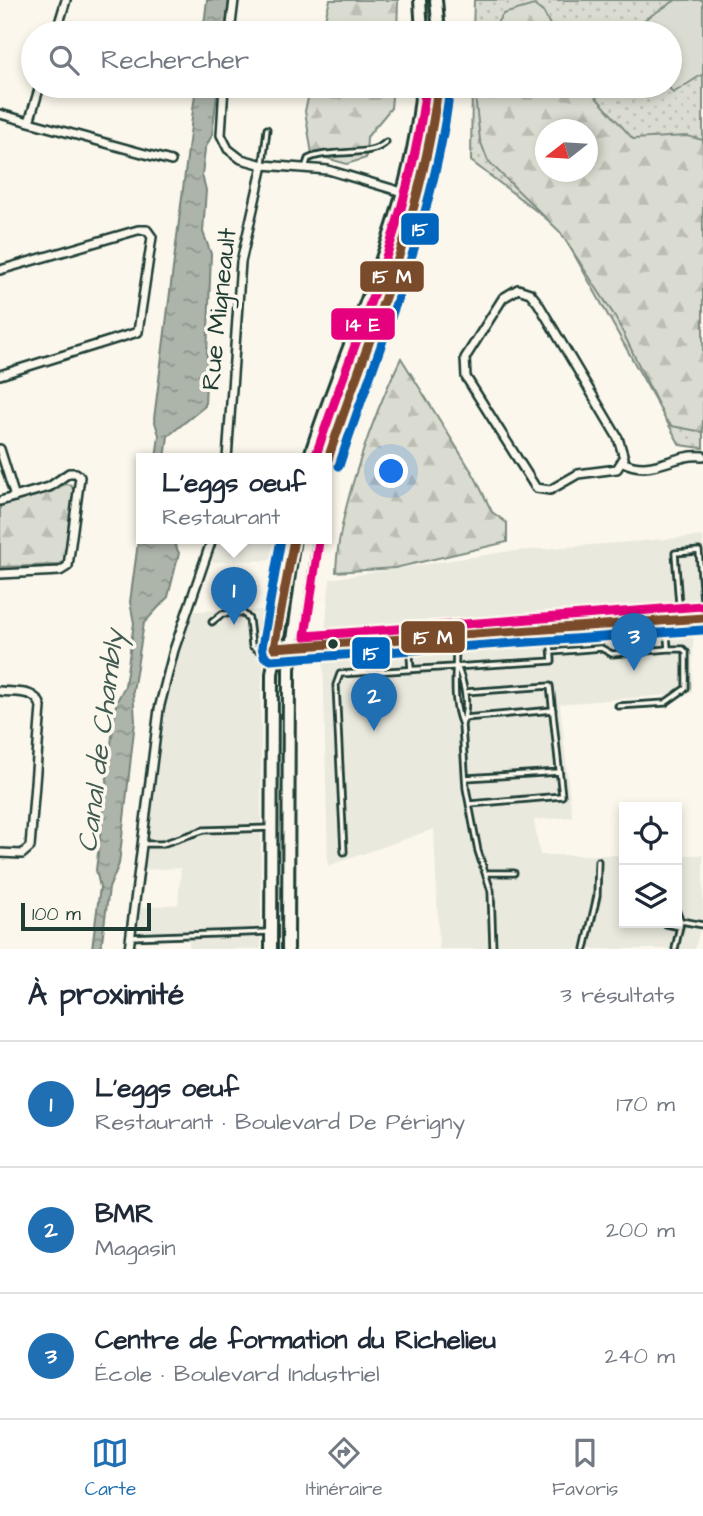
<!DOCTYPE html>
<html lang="fr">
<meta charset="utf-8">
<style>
:root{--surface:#fff;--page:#f2f2f3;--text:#1f2937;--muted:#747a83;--line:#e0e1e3;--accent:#1f6fb2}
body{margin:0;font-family:"Architects Daughter",sans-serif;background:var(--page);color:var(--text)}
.controls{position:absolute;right:21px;bottom:21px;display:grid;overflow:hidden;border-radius:0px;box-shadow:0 4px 10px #0003}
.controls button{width:63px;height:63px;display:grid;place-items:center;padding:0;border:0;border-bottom:2px solid var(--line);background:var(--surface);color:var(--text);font:35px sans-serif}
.compass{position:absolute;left:535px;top:119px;width:63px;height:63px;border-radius:50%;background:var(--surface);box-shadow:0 4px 10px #0003;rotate:253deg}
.scale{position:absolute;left:21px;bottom:18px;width:130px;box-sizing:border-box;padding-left:7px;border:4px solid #1f3d34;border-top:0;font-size:19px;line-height:24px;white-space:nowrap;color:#1f3d34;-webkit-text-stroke:5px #fbf7ec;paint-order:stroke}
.you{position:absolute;left:392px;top:472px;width:24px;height:24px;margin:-18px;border:5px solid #fff;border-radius:50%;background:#1a73e8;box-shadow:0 0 0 10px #1a73e833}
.badge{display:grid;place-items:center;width:46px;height:46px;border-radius:50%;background:var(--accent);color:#fff;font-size:23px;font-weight:700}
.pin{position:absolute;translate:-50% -58px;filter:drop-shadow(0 2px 4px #0008)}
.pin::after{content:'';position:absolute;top:37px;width:24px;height:21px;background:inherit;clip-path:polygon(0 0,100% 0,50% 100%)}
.popup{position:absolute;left:136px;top:453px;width:196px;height:91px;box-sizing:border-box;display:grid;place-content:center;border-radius:0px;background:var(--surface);filter:drop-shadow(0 2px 5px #0005);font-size:23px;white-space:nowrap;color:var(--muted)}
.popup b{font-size:26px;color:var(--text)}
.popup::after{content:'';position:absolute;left:50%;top:100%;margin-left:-14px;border:14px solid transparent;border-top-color:var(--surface)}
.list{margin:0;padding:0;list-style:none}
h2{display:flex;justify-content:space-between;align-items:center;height:91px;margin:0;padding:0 28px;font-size:30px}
h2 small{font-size:23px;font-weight:400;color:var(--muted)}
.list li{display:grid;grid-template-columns:46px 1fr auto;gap:21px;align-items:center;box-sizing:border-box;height:126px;padding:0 28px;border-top:2px solid var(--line)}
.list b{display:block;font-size:26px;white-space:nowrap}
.list p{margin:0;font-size:23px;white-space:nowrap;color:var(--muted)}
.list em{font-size:23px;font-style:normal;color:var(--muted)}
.icon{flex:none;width:38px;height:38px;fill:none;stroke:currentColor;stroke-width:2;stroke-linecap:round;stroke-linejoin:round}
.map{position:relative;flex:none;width:703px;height:949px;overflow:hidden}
.search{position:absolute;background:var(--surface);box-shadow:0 4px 10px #0003;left:21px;right:21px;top:21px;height:77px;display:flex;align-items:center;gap:18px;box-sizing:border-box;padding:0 24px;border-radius:38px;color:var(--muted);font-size:26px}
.sheet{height:469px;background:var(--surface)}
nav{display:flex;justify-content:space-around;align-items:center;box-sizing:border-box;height:98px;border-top:2px solid var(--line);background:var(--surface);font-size:19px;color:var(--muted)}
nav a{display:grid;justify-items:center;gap:4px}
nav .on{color:var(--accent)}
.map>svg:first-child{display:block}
.built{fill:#eae9de}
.green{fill:url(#green-dots);stroke:#7d8c82;stroke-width:2;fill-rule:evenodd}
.forest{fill:url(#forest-firs);stroke:#7d8c82;stroke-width:2;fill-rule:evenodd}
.pitch{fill:#dbdcd1;stroke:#7d8c82;stroke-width:2}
.water{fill:url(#water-ripples);stroke:#74847b;stroke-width:2}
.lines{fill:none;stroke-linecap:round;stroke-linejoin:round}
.lane-casing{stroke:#1f3d34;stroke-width:9}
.street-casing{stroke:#1f3d34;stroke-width:12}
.secondary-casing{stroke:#1f3d34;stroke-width:15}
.primary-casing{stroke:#1f3d34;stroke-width:16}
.lane{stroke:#fbf7ec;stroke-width:3.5}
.street{stroke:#fbf7ec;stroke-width:7}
.secondary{stroke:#fbf7ec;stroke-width:10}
.primary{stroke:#fbf7ec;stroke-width:10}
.bus-1-casing{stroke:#fbf7ec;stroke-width:14}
.bus-2-casing{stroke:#fbf7ec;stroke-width:14}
.bus-3-casing{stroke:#fbf7ec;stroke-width:14}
.bus-1{stroke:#7a4b2a;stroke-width:9}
.bus-2{stroke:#0065bd;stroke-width:9}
.bus-3{stroke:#e5007d;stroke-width:9}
.bus-dot{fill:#1f3d34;stroke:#fbf7ec;stroke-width:2.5}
.labels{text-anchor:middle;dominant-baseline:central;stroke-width:7;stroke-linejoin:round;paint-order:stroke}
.street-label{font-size:26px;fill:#1f3d34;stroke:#fbf7ec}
.water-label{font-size:28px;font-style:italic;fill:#425b52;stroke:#fbf7ec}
.line-badge{stroke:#fbf7ec;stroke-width:2.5}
.badge-label{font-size:19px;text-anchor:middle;font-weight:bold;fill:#fff}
</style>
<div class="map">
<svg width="703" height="949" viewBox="0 0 703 949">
<defs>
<pattern id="green-dots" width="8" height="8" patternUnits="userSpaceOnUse" patternTransform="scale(1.75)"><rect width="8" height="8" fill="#dbdcd1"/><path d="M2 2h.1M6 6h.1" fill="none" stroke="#bcbeb4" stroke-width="1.8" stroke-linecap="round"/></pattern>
<pattern id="forest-firs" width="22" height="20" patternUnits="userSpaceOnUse" patternTransform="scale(1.75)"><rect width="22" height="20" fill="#dbdcd1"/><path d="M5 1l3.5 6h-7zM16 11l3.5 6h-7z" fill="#bcbeb4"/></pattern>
<pattern id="water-ripples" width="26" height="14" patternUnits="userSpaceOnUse" patternTransform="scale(1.75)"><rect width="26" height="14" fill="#adb4aa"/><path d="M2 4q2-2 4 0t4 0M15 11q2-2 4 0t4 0" fill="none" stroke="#8c948b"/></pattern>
</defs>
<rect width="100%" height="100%" fill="#fbf7ec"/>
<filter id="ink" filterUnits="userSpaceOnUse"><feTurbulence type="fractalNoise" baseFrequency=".0143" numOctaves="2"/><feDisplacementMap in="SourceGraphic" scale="14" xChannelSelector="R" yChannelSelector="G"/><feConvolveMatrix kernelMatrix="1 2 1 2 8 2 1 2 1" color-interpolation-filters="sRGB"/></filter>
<g filter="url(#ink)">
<path class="built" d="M703 536V608L694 609 692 693 560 704 572 817 534 820 540 855H624V923H677V855H703V917L695 949H439L434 829 328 866 323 652 330 579 504 552Z
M218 539H279L274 560 211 562Z
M268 610 261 693V949H189V938L140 941 134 944 138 908 178 904 181 868 142 870 160 724 172 670 187 627 194 611Z"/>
<path class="green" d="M474 0H703V448L680 445 560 229 471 161 472 86H670V33H473ZM546 130H588V172H546Z"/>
<path class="forest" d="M330 0H398L397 33H321Z
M534 5 544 13 554 33H490L503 14Z
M311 86H393L391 108 367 137 366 158 347 164 312 154 305 111Z
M474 86H586L633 139 687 136 703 140V432L672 426 665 419 616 318 560 232 488 161 480 140ZM546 130H588V172H546Z
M401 358 475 477 492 512 507 523V542L395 568 336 572C338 511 374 413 401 358Z
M65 484 71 485 74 491 64 561 57 565 0 567V506L53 491Z"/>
<path class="pitch" d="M676 0H703V74L673 93 668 86 670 33H635L631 28Z"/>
<path class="water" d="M207 0H229L225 33H203Z
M196 86H218L212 135 205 149 202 175 206 190 203 232 211 254 205 406 168 436 165 459H156L159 435 154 419Z
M141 520V539H172L179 553 168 597 144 623 133 691 135 721 119 864 109 888 101 949H92L100 887 96 870 116 703 125 686 134 623 130 602Z"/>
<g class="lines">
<g class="lane-casing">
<path id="lane" d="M263 163 267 129
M305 168 308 159C330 148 372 158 386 142
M680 617 675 553 699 551 703 601
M212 622 222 614 243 613 249 619 252 646 264 654
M455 638C458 667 450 697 462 725 469 705 465 686 457 666
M409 641 411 670
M552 652 601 648 612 654 668 649 666 623
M465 692 550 686 562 796 470 804
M618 706 665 703 686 688V652L683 649H668
M465 718 553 710
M462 725 466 788 478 851 491 891 493 949
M466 778 559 772
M143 844H162L204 830 269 828
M344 852 336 685 340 674 552 661 550 630
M488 873H514
M677 912 681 921
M666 924 680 927
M130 937 269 932
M585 949 597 896 598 861
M675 949 681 921 703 925"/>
</g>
<g class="street-casing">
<path id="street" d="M56 33 66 0
M230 33 234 0
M224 86 221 135 228 149 241 159 263 165 328 170 419 197
M0 114 171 161
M29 122 40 86
M0 270 138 230H147L152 237 138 332 0 375
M518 289 530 293 538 303 618 438 624 458 617 469 578 474 550 490 536 488 466 377 465 358 503 298Z
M0 449 15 497
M227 459 241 262 263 165
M623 462C652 477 673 453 703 456
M0 501 49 487 69 473H76L80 477 68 566 60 571 0 574
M0 691C15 693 37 689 41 707L30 847 22 854 0 853
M129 949 159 709 174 650 212 539"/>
</g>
<g class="secondary-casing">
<path id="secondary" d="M274 648 703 618"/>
</g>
<g class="primary-casing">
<path id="primary" d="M420 0 422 33
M436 0 439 33
M309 459C348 335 412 216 422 86
M327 462C365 338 430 217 438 86
M271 949 272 674 294 539
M288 949 289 669 307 539"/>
</g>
<use href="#lane" class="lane"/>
<use href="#street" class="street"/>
<use href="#secondary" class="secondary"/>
<use href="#primary" class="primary"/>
<g class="bus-1-casing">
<path id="bus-1" d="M327 462C368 337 423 218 438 86
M294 539 274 648 703 618"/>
</g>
<g class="bus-2-casing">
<path id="bus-2" d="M339 466C380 340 435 220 450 87
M281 539 262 647 264 656 271 660 703 630"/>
</g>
<g class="bus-3-casing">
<path id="bus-3" d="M315 458C356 334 411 217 426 86
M319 541 305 636 702 606"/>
</g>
<use href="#bus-1" class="bus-1"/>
<use href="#bus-2" class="bus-2"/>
<use href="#bus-3" class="bus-3"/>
</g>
</g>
<circle class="bus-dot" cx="333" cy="644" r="6"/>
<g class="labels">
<g class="street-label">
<text transform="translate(219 309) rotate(-84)">Rue Migneault</text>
</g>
<g class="water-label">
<text transform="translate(101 741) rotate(-83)">Canal de Chambly</text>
</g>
</g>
<g class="line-badge">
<rect x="400" y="212" width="40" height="34" rx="7" fill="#0065bd"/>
<rect x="359" y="260" width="66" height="33" rx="7" fill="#7a4b2a"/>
<rect x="330" y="307" width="66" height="34" rx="7" fill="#e5007d"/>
<rect x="400" y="620" width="66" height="34" rx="7" fill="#7a4b2a"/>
<rect x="351" y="636" width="40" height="34" rx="7" fill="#0065bd"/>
</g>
<g class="badge-label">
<text x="420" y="236">15</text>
<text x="392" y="283">15 M</text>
<text x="363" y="331">14 E</text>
<text x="433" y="644">15 M</text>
<text x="371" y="660">15</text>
</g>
</svg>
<div class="controls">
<button><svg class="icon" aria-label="locate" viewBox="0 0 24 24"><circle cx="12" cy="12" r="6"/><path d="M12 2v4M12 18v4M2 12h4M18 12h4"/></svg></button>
<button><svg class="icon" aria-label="layers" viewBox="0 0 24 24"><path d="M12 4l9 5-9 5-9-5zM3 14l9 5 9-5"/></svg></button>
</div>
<svg class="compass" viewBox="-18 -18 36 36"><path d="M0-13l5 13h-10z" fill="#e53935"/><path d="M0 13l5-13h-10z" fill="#747a83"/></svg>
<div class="scale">100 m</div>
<div class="you"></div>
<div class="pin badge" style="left:234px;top:625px">1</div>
<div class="popup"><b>L'eggs oeuf</b>Restaurant</div>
<div class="pin badge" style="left:374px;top:731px">2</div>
<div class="pin badge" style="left:634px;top:671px">3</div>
<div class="search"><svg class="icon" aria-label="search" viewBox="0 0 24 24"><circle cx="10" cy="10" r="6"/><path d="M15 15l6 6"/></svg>Rechercher</div>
</div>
<section class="sheet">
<h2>À proximité<small>3 résultats</small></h2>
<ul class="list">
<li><span class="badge">1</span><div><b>L'eggs oeuf</b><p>Restaurant · Boulevard De Périgny</p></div><em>170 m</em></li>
<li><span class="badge">2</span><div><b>BMR</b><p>Magasin</p></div><em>200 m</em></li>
<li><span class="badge">3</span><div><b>Centre de formation du Richelieu</b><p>École · Boulevard Industriel</p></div><em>240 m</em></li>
</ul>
</section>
<nav>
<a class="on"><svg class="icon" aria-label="map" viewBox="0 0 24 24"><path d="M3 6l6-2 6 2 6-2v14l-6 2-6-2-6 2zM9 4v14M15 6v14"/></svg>Carte</a>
<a><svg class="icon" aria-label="directions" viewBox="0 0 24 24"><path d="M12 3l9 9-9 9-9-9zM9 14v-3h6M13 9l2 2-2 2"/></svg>Itinéraire</a>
<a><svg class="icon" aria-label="saved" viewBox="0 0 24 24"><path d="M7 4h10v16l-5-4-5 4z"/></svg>Favoris</a>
</nav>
